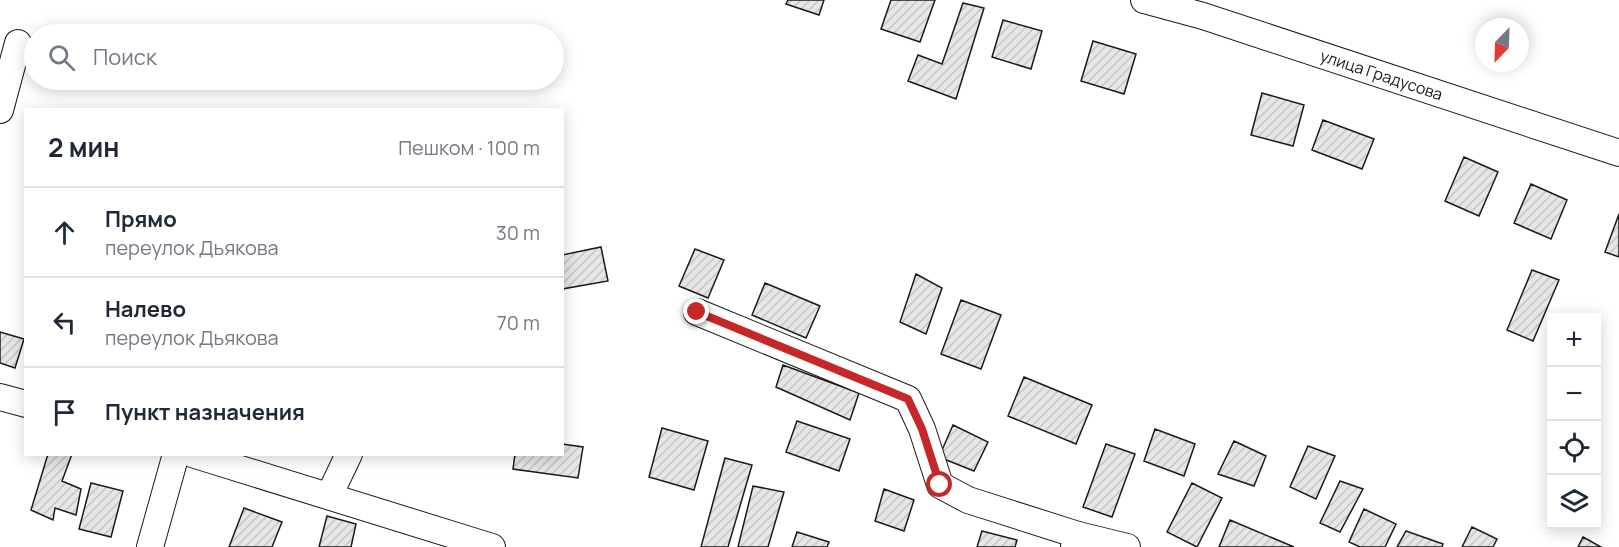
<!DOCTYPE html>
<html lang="ru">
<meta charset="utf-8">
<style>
:root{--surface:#fff;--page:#f2f2f3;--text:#1f2937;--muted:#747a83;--line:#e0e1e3}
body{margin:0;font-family:Manrope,sans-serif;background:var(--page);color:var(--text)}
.controls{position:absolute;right:18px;bottom:18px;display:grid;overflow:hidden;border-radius:0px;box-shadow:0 3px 15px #0003}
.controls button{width:54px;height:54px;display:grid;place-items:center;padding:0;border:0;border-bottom:2px solid var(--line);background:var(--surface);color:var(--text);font:30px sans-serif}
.compass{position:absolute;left:1475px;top:18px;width:54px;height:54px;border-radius:50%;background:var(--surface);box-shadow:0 3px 15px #0003;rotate:203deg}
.stop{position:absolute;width:18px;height:18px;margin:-14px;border:4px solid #c62828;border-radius:50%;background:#fff}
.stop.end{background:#c62828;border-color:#fff;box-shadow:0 2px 6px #0008}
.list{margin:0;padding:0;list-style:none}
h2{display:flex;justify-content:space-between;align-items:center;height:78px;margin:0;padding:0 24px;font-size:26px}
h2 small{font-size:20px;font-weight:400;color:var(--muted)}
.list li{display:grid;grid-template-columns:39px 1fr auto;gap:18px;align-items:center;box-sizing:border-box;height:90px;padding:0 24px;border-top:2px solid var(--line)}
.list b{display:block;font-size:22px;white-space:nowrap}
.list p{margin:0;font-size:20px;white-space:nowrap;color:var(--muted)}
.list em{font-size:20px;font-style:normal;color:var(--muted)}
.icon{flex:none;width:33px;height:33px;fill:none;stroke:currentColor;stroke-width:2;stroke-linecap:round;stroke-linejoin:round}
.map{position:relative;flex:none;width:1619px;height:547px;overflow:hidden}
.search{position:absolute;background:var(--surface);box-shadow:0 3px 15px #0003;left:24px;top:24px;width:540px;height:66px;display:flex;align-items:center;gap:15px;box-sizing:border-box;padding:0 21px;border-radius:33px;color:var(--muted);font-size:22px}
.panel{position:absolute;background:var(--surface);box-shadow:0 3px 15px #0003;left:24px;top:108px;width:540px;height:348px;border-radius:0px}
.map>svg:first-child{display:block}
.building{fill:url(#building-hatch);stroke:#1a1a1a;stroke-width:1.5}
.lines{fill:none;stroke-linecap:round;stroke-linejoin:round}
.minor-casing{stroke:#1a1a1a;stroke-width:28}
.minor{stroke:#fff;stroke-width:26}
.route{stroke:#c62828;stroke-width:8}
.labels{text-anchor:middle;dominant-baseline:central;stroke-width:4.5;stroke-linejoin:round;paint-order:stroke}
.street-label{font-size:16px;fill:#1a1a1a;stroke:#fff}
</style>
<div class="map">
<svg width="1619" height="547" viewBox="0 0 1619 547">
<defs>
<pattern id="building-hatch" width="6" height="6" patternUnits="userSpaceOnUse" patternTransform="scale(1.5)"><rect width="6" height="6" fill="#e6e6e6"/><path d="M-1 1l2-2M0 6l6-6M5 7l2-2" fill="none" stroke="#c5c5c5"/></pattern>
</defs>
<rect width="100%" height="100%" fill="#fff"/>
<path class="building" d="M788 0H824L819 15 786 4Z
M891 0H935L920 42 881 29Z
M963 3 984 8 956 99 908 81 918 55 942 64Z
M1003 20 1042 31 1031 69 992 57Z
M1093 41 1136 54 1124 94 1081 81Z
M1262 93 1304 105 1293 146 1251 135Z
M1323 120 1374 139 1362 169 1312 150Z
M1464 157 1498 172 1479 216 1445 201Z
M1531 184 1567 200 1551 239 1514 223Z
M1619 214V257L1605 252Z
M601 247 608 281 562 289V255Z
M695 249 724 260 708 298 679 286Z
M1532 270 1559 280 1533 341 1507 330Z
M916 274 942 288 926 334 900 322Z
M765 283 820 306 806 338 752 315Z
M961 300 1001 315 981 369 941 354Z
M0 332 24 339 15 368 0 363Z
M783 365 859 393 850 420 776 387Z
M1024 377 1092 405 1076 444 1008 416Z
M797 421 850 439 839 471 786 452Z
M953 425 988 442 974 471 939 457Z
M662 428 708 441 694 490 649 477Z
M1155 429 1195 444 1184 476 1144 461Z
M1234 441 1266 456 1254 486 1218 474Z
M562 444 583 447 578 478 513 469 515 454H562Z
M1106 444 1135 454 1112 517 1083 507Z
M1308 446 1335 456 1316 499 1290 487Z
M48 454H72L62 481 81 489 76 515 55 508 53 520 31 510Z
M725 458 752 465 728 547H701Z
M1340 481 1363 489 1340 532 1320 523Z
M91 483 123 491 111 537 79 529Z
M1192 483 1222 498 1197 547 1167 532Z
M753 486 784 492 768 547H738Z
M884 489 914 500 904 531 875 521Z
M244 508 282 522 272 547H229Z
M1364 509 1396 524 1385 547H1360L1349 542Z
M327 516 356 524 351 547H319Z
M1230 520 1294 547H1219Z
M1472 527 1497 539 1493 547H1462Z
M982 531 1017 540 1015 547H977Z
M1406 531 1443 544 1442 547H1397Z
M797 532 829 542 827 547H792Z
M1583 537 1601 547H1578Z"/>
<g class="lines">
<g class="minor-casing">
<g id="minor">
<path id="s1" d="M1144 0 1203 16 1619 153"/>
<path d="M0 110 18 43"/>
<path d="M697 312 908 399 922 429 940 485 968 500 1078 535"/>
<path d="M0 397 26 404"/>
<path d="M192 454 492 547"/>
<path d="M329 496 349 454"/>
<path d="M150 547 176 454"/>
<path d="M1074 547 1078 535 1127 547"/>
</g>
</g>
<use href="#minor" class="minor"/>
</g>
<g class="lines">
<path class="route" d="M697 312 908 399 922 429 940 485"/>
</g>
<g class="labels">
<g class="street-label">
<text stroke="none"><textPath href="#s1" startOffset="249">улица Градусова</textPath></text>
</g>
</g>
</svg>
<div class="controls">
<button>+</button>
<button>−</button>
<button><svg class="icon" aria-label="locate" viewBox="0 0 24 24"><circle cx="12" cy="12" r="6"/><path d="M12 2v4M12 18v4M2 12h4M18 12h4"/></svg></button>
<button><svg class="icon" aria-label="layers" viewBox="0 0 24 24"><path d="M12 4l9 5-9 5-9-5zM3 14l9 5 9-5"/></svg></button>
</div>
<svg class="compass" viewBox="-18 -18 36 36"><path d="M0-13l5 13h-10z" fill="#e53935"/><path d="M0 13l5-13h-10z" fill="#747a83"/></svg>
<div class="stop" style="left:940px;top:485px"></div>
<div class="stop end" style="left:697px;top:312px"></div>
<div class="search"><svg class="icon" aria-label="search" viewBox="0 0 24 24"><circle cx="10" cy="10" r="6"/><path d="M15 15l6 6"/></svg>Поиск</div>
<section class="panel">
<h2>2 мин<small>Пешком · 100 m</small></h2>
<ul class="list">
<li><svg class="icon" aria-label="ahead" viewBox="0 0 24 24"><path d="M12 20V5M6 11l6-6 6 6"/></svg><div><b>Прямо</b><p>переулок Дьякова</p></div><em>30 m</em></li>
<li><svg class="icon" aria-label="left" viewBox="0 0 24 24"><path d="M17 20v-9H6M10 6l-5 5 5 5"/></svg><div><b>Налево</b><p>переулок Дьякова</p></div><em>70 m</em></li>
<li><svg class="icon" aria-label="arrive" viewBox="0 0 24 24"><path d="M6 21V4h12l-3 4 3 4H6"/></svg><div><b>Пункт назначения</b></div></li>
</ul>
</section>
</div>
